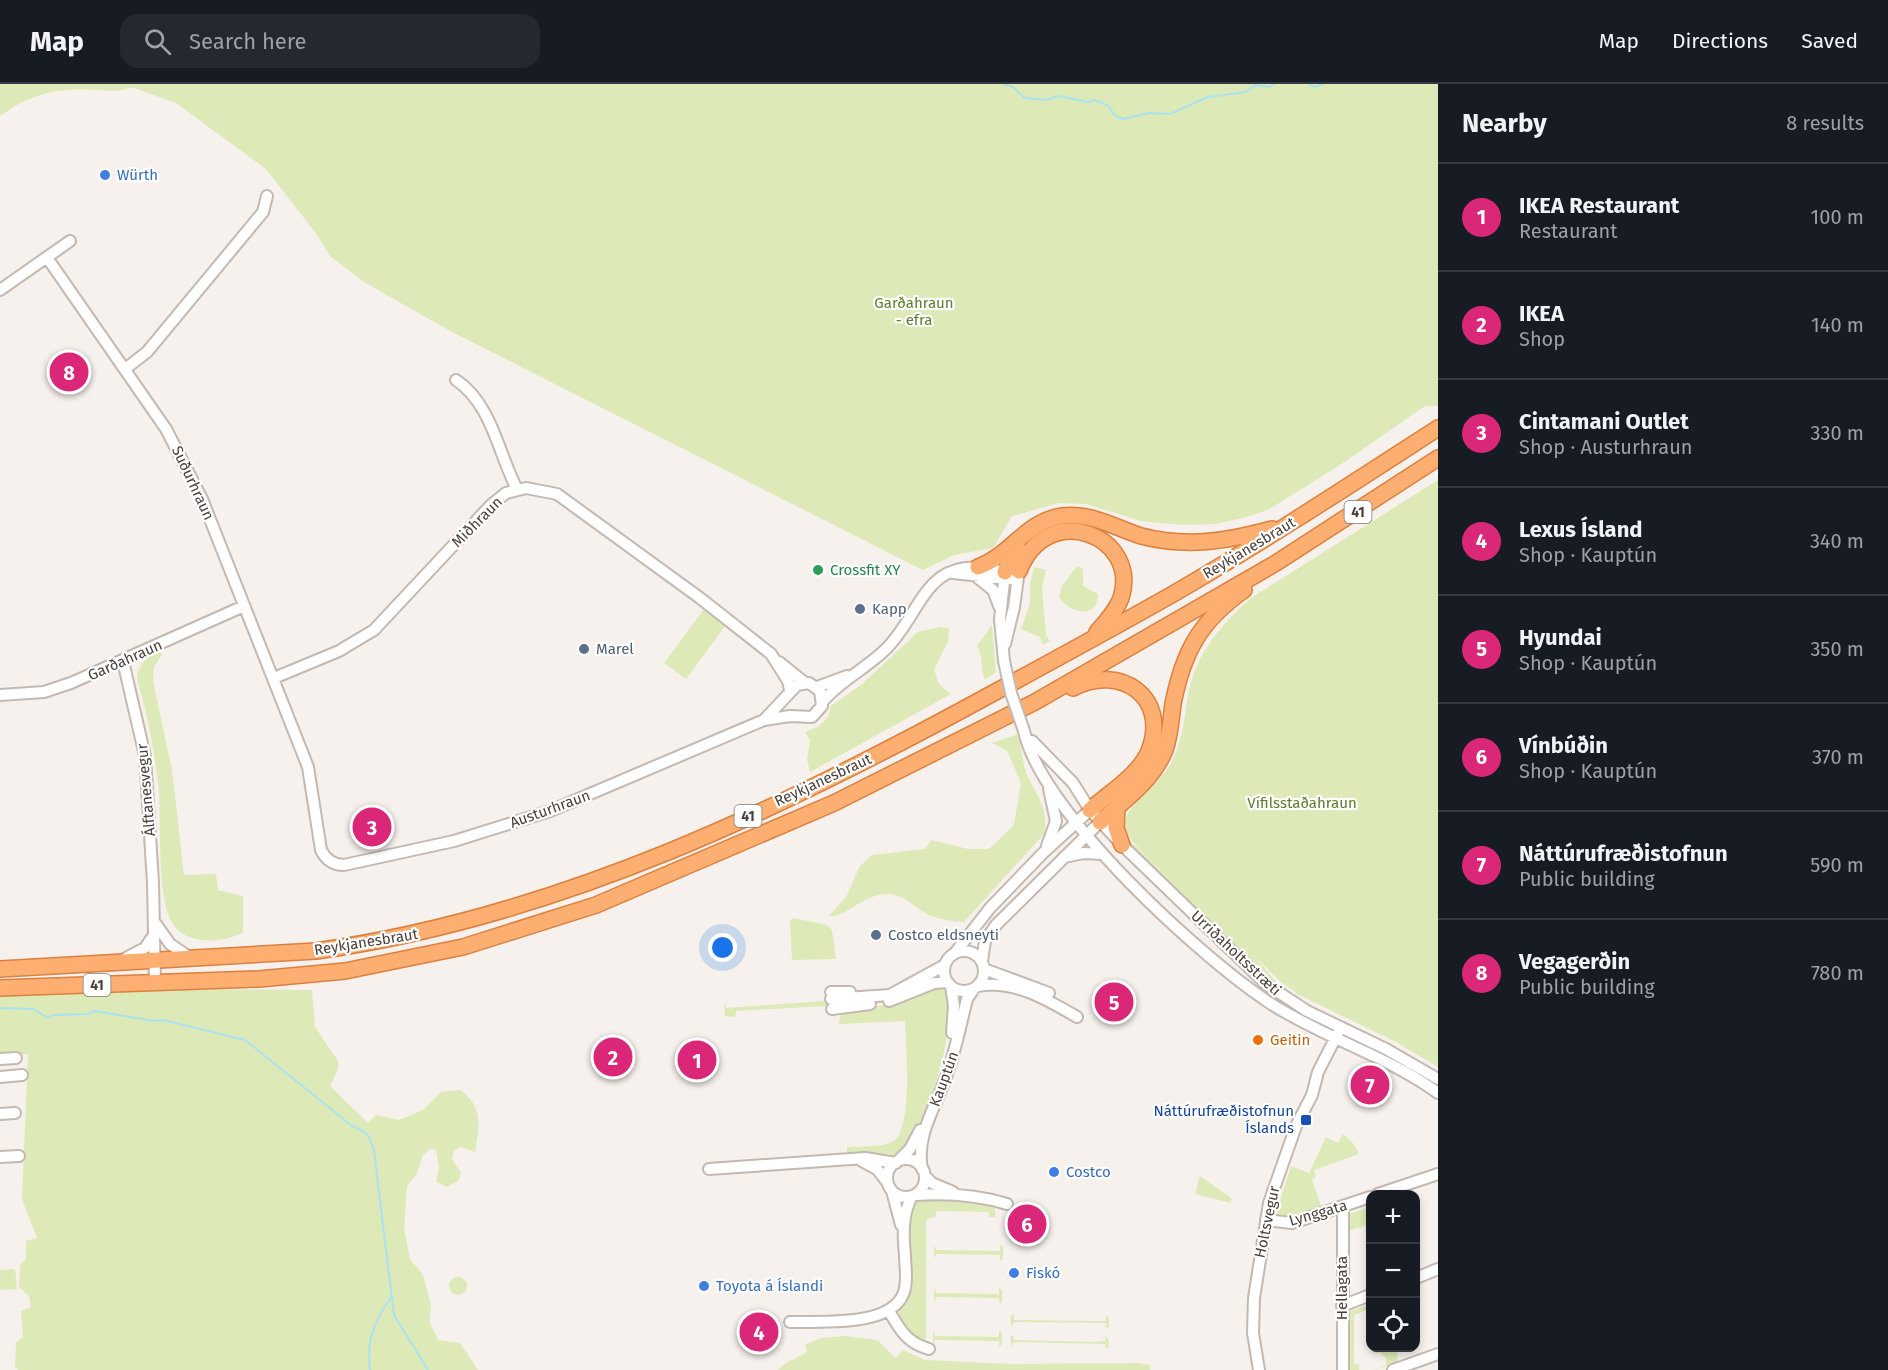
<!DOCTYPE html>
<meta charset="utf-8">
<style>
:root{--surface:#171b24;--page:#242831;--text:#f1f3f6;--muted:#9ea1a6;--line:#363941;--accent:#db2777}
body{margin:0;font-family:"Fira Sans",sans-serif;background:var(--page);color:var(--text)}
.controls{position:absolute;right:18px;bottom:18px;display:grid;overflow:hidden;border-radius:12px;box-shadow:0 3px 9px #0003}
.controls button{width:54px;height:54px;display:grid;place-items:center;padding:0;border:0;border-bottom:2px solid var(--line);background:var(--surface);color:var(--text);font:30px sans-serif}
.you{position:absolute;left:723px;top:864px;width:21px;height:21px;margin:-15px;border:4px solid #fff;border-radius:50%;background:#1a73e8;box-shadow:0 0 0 9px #1a73e833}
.badge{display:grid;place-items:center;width:39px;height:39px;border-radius:50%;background:var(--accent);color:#fff;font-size:20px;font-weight:700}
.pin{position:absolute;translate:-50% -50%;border:3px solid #fff;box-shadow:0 2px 6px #0006}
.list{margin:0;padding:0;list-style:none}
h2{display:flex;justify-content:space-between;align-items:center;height:78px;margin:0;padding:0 24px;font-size:26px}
h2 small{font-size:20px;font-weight:400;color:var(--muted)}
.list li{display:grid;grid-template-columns:39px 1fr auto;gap:18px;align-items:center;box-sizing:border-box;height:108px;padding:0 24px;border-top:2px solid var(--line)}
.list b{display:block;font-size:22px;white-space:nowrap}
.list p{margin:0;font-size:20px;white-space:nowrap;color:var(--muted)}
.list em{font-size:20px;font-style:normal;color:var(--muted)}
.icon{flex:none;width:33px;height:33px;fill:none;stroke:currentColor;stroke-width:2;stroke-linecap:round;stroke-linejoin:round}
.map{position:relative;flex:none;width:1438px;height:1286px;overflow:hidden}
header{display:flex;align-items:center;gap:36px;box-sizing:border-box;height:84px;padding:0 30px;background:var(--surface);border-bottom:2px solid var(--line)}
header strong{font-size:28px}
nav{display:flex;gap:33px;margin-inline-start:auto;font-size:21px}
.search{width:420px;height:54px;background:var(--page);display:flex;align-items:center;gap:15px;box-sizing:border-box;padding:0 21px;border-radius:18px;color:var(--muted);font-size:22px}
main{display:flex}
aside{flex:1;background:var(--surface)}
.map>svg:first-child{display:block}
.green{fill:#dde9b6}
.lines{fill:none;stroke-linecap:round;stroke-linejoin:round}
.stream{stroke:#aae3f0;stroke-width:2}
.minor-casing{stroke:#c4b9b1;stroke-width:14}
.highway-casing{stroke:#dc803f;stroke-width:18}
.minor{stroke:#fff;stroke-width:10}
.highway{stroke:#fcaf71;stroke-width:15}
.minor-bridge-casing{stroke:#c4b9b1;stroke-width:14;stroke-linecap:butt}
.minor-bridge{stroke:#fff;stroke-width:10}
.shop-dot{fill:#3f7fe0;stroke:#fff;stroke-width:2}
.leisure-dot{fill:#2e9e5b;stroke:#fff;stroke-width:2}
.service-dot{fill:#5c6f8a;stroke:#fff;stroke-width:2}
.food-dot{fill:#e8710a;stroke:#fff;stroke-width:2}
.transit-dot{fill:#1a4fb4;stroke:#fff;stroke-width:2}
.labels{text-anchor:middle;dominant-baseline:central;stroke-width:4.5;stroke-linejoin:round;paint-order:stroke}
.shield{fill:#fff;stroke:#807974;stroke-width:1.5}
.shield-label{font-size:14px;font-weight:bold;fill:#4a4039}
.shop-label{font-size:15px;fill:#366cbe;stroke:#fff;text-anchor:start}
.park-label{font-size:15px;fill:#5c7d2c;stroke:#fff}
.street-label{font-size:15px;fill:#4a4039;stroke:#fff}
.leisure-label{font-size:15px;fill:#27864d;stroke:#fff;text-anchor:start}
.service-label{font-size:15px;fill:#4e5e75;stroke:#fff;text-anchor:start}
.food-label{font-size:15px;fill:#c56008;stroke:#fff;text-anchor:start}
.transit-label{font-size:15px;fill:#164399;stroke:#fff;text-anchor:end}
</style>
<header>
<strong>Map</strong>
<div class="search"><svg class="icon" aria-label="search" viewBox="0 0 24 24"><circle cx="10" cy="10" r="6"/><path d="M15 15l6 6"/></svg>Search here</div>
<nav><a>Map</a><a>Directions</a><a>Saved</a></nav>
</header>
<main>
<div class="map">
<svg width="1438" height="1286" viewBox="0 0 1438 1286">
<rect width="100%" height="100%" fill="#f6f1ec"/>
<path class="green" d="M0 0H1438V322H1425L1343 379 1268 426 1243 434 1215 440 1181 441 1141 437 1086 420 1059 419 1012 432 993 464 954 471 923 486 450 247 364 198 330 172 318 152 266 85 176 19 134 4C127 3 123 7 116 7 68 4 41 3 0 32Z
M1438 396V983L1396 958 1299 911 1281 898 1253 871 1279 901 1277 903 1248 880 1122 754 1124 751 1175 801C1164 787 1127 759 1125 742 1123 723 1161 697 1170 681 1188 648 1183 619 1194 589 1206 558 1226 536 1251 514Z
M1077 482 1083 485V502L1098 510C1098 536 1069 529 1059 513L1062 502Z
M1034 483 1046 486 1042 504 1046 551 1050 557 1043 561 1040 553 1021 545 1030 520V500Z
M704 525 726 541 686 595 664 579Z
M992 541 996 588 985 596C980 584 984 574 977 562Z
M940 543 949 545 948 557 934 586 939 600 951 610 810 688 807 676 810 656 805 648 818 643 828 633 831 622 862 600 918 548Z
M159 566 162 571 154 583 153 597 172 686 184 791 216 790 218 806 243 812V848C224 860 185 861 172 839 157 814 161 740 159 708 155 669 148 632 137 595 138 579 147 575 159 566Z
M1018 650C1021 662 1022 676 1026 688 1035 711 1050 723 1044 750L964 838C953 837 942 836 931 832 917 826 906 811 890 810 864 808 845 835 829 832L846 813 860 782 872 771 925 765 931 756 968 765H989L1014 741 1021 699 1007 667 992 659Z
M793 834 827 841 832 846 836 875 792 876 790 836Z
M938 903 948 907C952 966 932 1023 901 1072L874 1069 847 1070V1063C860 1062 882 1064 894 1057 913 1044 906 959 905 937L839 940 840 932 846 926 887 921Z
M180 905 312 906 315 943 338 977V985L330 1002 368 1039 376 1031 399 1036 423 1026 441 1008 461 1006C484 1025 479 1041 475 1068L461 1063 454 1066 452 1075 461 1089 459 1096 447 1103 436 1098 439 1083 436 1066 430 1065 423 1071 416 1091 407 1102 404 1145 410 1175 423 1191 431 1221 430 1239 438 1256 460 1259 478 1286H19L15 1283 16 1259 23 1253 21 1227 31 1223 29 1212 19 1203 20 1181 26 1175V1157L37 1154 22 1115 28 970 0 971V907Z
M825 912 829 914V925L826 927V922L736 927 735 933 725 932 724 919 726 924 825 917Z
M1343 1050 1353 1059 1359 1070 1314 1086 1316 1093 1312 1095 1322 1125 1288 1134 1275 1133 1291 1082 1309 1089 1326 1053 1338 1059Z
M1200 1092 1231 1114V1119L1195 1110Z
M924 1113 965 1117 995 1124V1133H989V1128L936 1127V1132L926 1136V1258C914 1255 900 1239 899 1227 895 1206 907 1141 914 1119Z
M1370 1123V1140L1348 1147 1349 1130Z
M934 1160 936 1166 1000 1167V1161L1003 1163V1175L1000 1177V1171L936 1170 934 1175Z
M15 1185 17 1205 0 1206V1186Z
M449 1202a9 9 0 1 1 18 0a9 9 0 1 1-18 0Z
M934 1203 936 1209 994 1210H999V1204L1002 1206V1218L1000 1220 999 1214 936 1213 934 1219Z
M1370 1220V1225L1354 1231V1280H1359V1286H1350L1348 1228Z
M1014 1230V1236L1100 1237H1106V1231L1109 1234V1243L1106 1245V1239L1014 1238 1012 1243 1010 1233Z
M933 1246 935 1252 997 1253 999 1252V1247L1002 1249V1260L999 1263V1257L935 1256 933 1261Z
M1013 1251 1014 1256 1097 1258 1105 1257V1252L1108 1254 1109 1263 1106 1265 1105 1260 1014 1258 1012 1263 1010 1253Z
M845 1252 877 1256 896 1274 903 1266 925 1276 1011 1280 1137 1279 1150 1281V1286H778C787 1275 798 1276 807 1267L805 1261 821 1254Z
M1371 1264H1397L1398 1279 1372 1286 1386 1281V1274L1381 1269H1375Z"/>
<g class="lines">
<path class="stream" d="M1003 0 1013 3 1025 14 1047 16 1058 12 1089 18 1094 16 1109 22 1114 31 1123 35 1149 29 1170 30 1208 13 1246 8 1256 1 1269 3 1274 0
M1309 0 1315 3 1323 0
M0 924 33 925 48 934 53 931 88 930 95 927 154 937 163 936 245 956 352 1042C367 1047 370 1053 374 1067L394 1231 428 1286
M370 1286C366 1255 374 1239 391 1213"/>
<g class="minor-casing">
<path id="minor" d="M48 175 166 345 202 415 308 683 321 766C326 776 333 781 344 781L454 757 550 727 764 636 790 632 812 633 822 622 820 607 809 599 797 601 764 636
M0 206 70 157
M125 285 147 268 263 128 267 112
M456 296C492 320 498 369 517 405
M953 489 1009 495
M977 493 993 506 999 522
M1005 560 1014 523 1018 493
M123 577 145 672 153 799 155 899
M1004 577 1000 535 1005 488
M779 578 805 599
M274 594 339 567 374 546 491 421 506 409 526 404 557 410 700 514 771 570 788 597 790 606
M817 603 847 592
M0 611 44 608 71 599 244 522
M823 617C841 596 867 584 886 565 922 529 925 473 990 485 1002 487 1011 488 1017 500
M1024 647C1041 728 1203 876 1273 921 1325 954 1387 972 1438 1009
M1032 657 1073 699 1090 726 1122 761 1266 900 1307 927 1386 965 1438 995
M1047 762 1056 737 1049 705
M1064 773 1084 769 1102 770
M156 840 170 860 189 873
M944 887a20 20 0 1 1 40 0a20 20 0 1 1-40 0Z
M955 869 990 824 1044 768 1090 726
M124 875 145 864 155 849
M982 877 985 857 996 841 1100 738
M984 885 1049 909
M951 902 954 922 952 949
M978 902C1013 895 1048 916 1077 933
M831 908H850
M831 915 890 911 945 881
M889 917 934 899 947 898
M832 925 870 920
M0 975 16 974
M0 993 22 991
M0 1030 15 1029
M0 1073 19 1072
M887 1094a19 19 0 1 1 38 0a19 19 0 1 1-38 0Z
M862 1077 877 1085 887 1098
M898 1077 910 1065 920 1046
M709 1085 865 1074 896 1079
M922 1085C915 1050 938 1020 948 987 956 964 961 939 967 915L973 906
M925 1092 932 1099 953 1108
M892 1107 901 1141
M1378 1110 1438 1090
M915 1111C945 1109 978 1111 1007 1120
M1266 1136 1292 1139 1370 1113
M1416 1194 1438 1185
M1342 1222 1370 1211
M889 1227C900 1246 907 1259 929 1265
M790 1238C820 1237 892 1244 904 1208 908 1196 905 1183 905 1171 903 1151 902 1131 912 1112
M1259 1286 1253 1249 1254 1214 1269 1119 1296 1042 1312 1011 1318 988 1338 949
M1343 1286V1122
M1393 1286 1438 1270"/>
</g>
<g class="highway-casing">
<path id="highway" d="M978 483C1010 472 1026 437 1062 432 1090 428 1116 444 1141 452 1188 464 1227 457 1272 445
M1019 487C1047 414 1141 452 1121 514 1116 527 1106 538 1097 548
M1005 488 1017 461
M1073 604C1120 579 1170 613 1149 667 1139 691 1109 709 1090 726
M1117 723 1116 744 1122 761
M1100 738C1124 717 1153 696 1165 666 1170 652 1171 635 1173 620 1183 568 1200 537 1244 506
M0 885 316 867C559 833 784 724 997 607 1056 575 1115 543 1173 510 1263 458 1350 401 1438 344
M0 904 259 895 345 887 463 863 596 821 834 719 1035 618 1276 479 1438 374"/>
</g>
<use href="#minor" class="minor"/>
<use href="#highway" class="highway"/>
<g class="minor-bridge-casing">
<path id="minor-bridge" d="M1004 577 1011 609 1024 647"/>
</g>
<use href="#minor-bridge" class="minor-bridge"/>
</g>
<g class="shop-dot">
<circle cx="105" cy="91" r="6"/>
<circle cx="1054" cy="1088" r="6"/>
<circle cx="1014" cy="1189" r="6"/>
<circle cx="704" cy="1202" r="6"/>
</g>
<circle class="leisure-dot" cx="818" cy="486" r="6"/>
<g class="service-dot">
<circle cx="860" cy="525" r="6"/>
<circle cx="584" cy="565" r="6"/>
<circle cx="876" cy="851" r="6"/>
</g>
<circle class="food-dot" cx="1258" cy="956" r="6"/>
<rect class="transit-dot" x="1300" y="1030" width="12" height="12" rx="3"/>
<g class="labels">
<g class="shield">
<rect x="1344.5" y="417" width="27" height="22" rx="4.5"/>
<rect x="734.5" y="721" width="27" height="22" rx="4.5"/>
<rect x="83.5" y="890" width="27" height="22" rx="4.5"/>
</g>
<g class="shield-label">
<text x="1358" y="428">41</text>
<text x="748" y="732">41</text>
<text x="97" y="901">41</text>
</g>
<g class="shop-label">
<text x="117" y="91">Würth</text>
<text x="1066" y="1088">Costco</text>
<text x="1026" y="1189">Fiskó</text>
<text x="716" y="1202">Toyota á Íslandi</text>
</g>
<g class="park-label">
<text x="914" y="219">Garðahraun<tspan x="914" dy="17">- efra</tspan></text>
<text x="1302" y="719">Vífilsstaðahraun</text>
</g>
<g class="street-label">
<text transform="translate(193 399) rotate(65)">Suðurhraun</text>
<text transform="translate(477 438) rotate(-45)">Miðhraun</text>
<text transform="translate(1249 464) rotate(-31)">Reykjanesbraut</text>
<text transform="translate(125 576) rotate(-24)">Garðahraun</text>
<text transform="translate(823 696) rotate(-25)">Reykjanesbraut</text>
<text transform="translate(146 706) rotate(-95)">Álftanesvegur</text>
<text transform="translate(550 725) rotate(-20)">Austurhraun</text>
<text transform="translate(366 858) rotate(-9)">Reykjanesbraut</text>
<text transform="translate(1236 869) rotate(43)">Urriðaholtsstræti</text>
<text transform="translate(944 995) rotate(-70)">Kauptún</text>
<text transform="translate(1318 1129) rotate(-16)">Lynggata</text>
<text transform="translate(1267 1138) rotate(-78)">Holtsvegur</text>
<text transform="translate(1342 1204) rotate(-90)">Hellagata</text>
</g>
<g class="leisure-label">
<text x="830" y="486">Crossfit XY</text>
</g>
<g class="service-label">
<text x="872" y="525">Kapp</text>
<text x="596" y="565">Marel</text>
<text x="888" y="851">Costco eldsneyti</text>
</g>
<g class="food-label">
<text x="1270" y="956">Geitin</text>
</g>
<g class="transit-label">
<text x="1294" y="1027">Náttúrufræðistofnun<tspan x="1294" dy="17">Íslands</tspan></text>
</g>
</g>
</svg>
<div class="controls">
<button>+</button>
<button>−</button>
<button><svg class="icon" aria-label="locate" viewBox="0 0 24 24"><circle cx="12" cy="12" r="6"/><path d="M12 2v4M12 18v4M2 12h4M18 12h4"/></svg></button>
</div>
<div class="you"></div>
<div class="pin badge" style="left:697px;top:976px">1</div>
<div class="pin badge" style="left:613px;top:973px">2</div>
<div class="pin badge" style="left:372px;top:743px">3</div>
<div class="pin badge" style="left:759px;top:1248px">4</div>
<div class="pin badge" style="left:1114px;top:918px">5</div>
<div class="pin badge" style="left:1027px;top:1140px">6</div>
<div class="pin badge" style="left:1370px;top:1001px">7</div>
<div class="pin badge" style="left:69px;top:288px">8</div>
</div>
<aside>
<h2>Nearby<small>8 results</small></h2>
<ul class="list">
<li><span class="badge">1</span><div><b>IKEA Restaurant</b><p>Restaurant</p></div><em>100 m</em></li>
<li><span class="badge">2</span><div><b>IKEA</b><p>Shop</p></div><em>140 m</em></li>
<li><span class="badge">3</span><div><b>Cintamani Outlet</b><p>Shop · Austurhraun</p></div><em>330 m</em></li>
<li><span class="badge">4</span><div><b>Lexus Ísland</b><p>Shop · Kauptún</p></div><em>340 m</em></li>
<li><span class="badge">5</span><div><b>Hyundai</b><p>Shop · Kauptún</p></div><em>350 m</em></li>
<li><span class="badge">6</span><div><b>Vínbúðin</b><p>Shop · Kauptún</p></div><em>370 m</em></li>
<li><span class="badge">7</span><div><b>Náttúrufræðistofnun</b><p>Public building</p></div><em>590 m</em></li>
<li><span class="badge">8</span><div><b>Vegagerðin</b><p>Public building</p></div><em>780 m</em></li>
</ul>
</aside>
</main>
